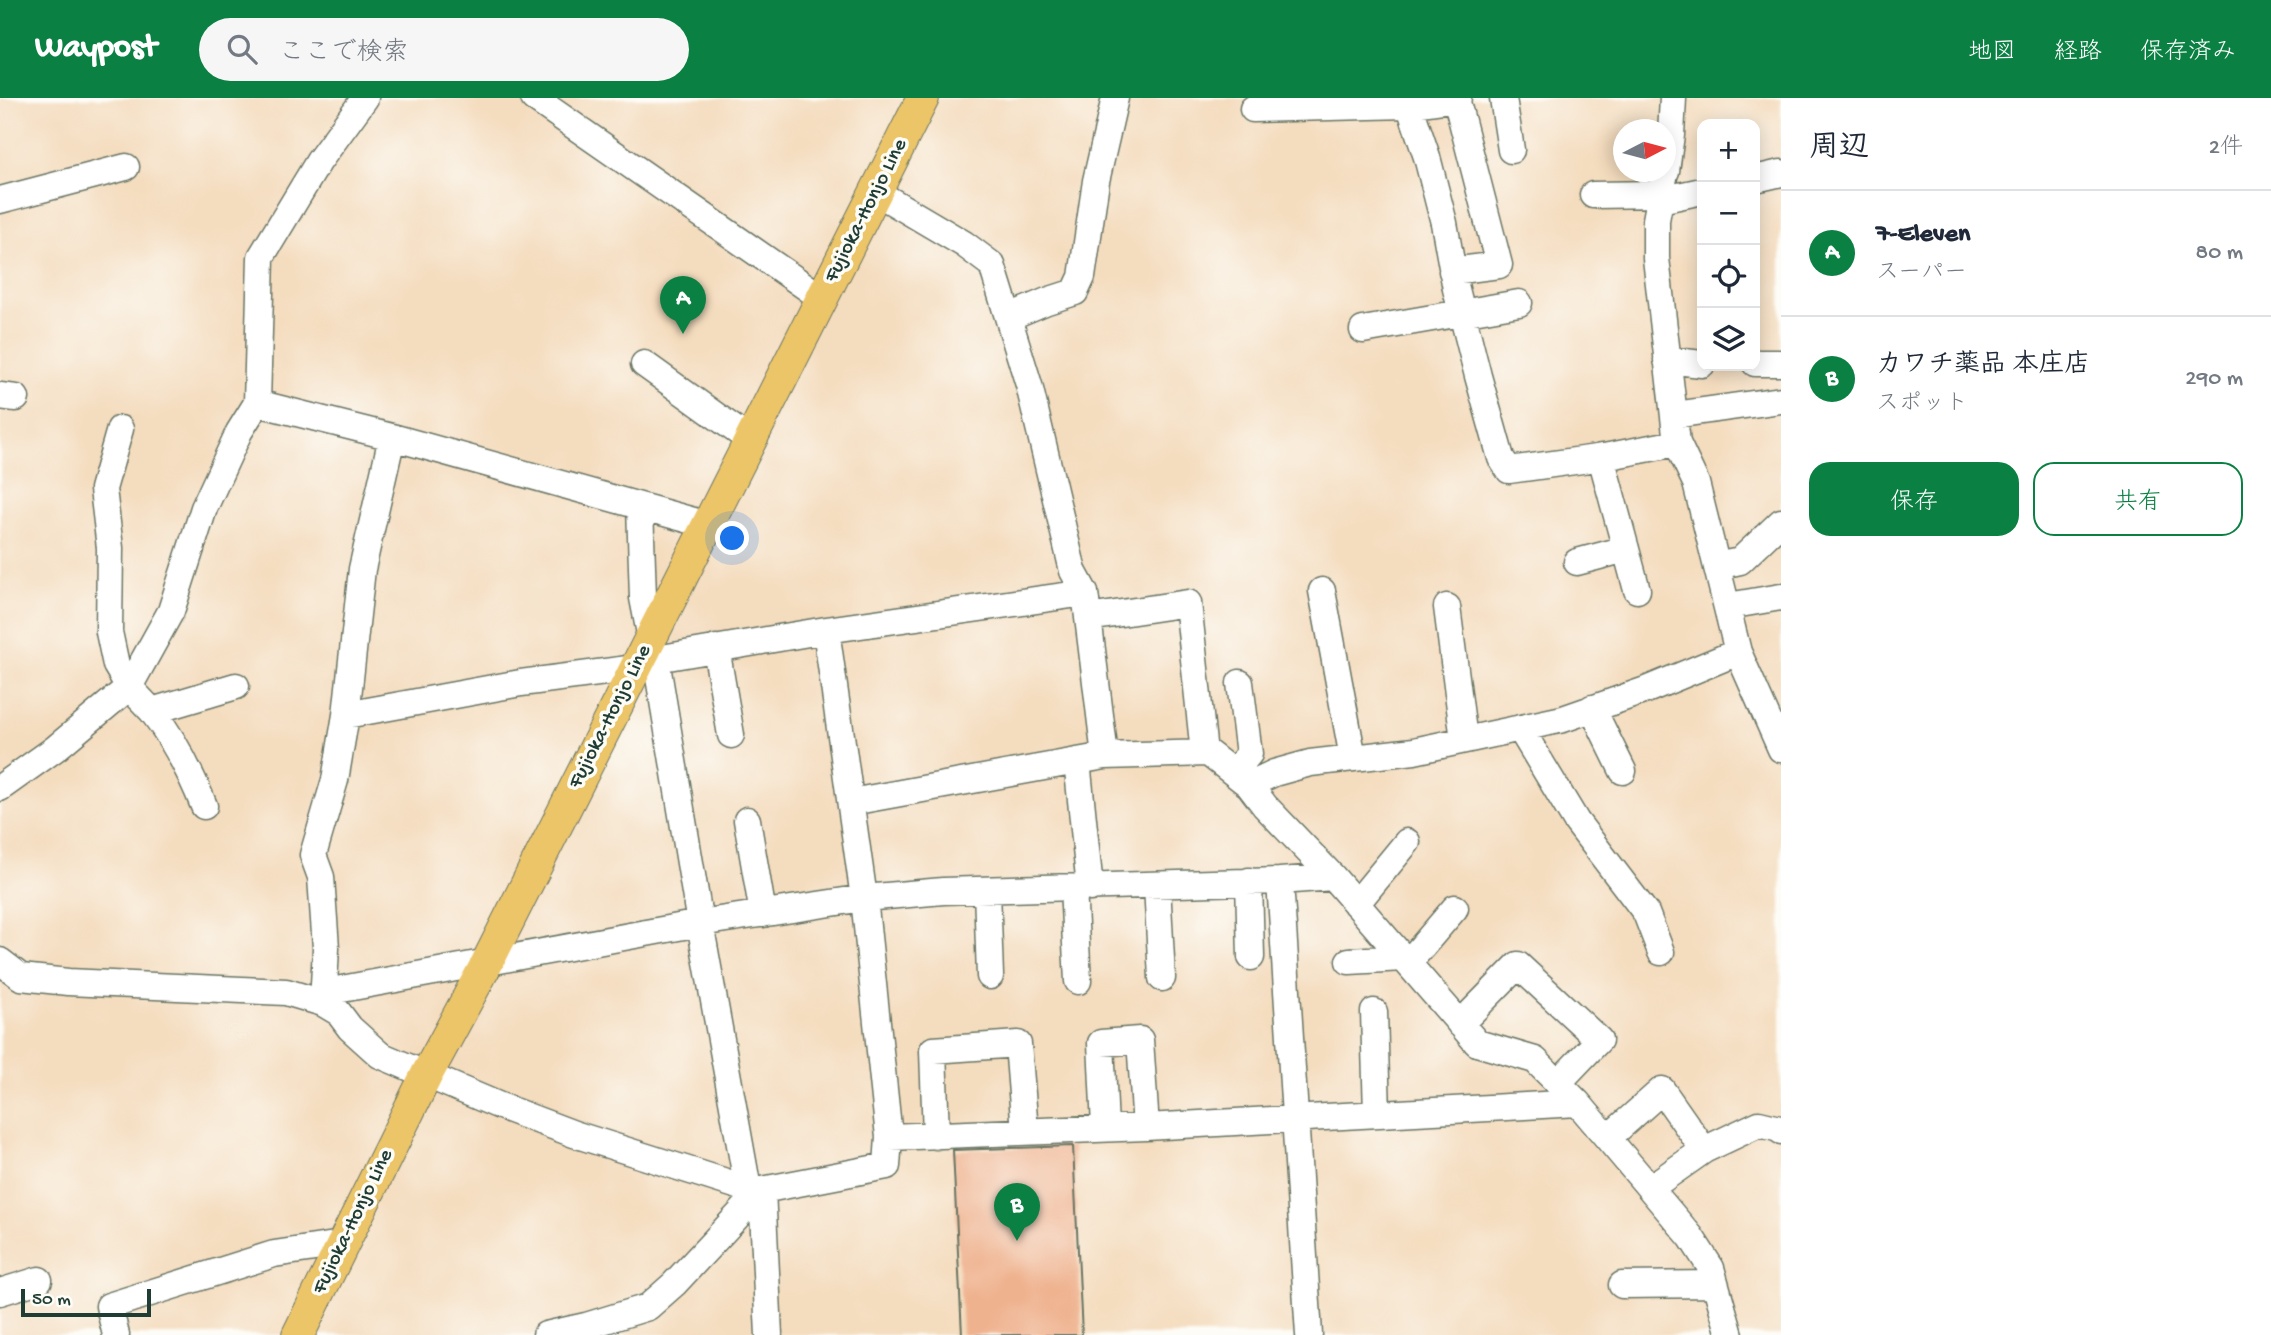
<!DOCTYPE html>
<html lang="ja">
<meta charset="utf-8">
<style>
:root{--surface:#fff;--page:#f6f6f7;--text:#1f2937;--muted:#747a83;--line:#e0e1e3;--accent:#0b8043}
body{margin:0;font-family:"Gochi Hand","Klee One",sans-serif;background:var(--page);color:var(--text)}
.controls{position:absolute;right:21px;top:21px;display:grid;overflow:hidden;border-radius:14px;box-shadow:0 4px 18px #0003}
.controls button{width:63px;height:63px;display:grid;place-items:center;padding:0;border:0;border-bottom:2px solid var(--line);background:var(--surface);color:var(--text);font:35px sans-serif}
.compass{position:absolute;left:1613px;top:21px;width:63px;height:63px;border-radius:50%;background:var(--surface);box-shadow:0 4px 18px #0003;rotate:84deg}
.scale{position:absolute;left:21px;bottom:18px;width:130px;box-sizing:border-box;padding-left:7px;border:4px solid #1f3d34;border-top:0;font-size:19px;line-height:24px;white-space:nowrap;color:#1f3d34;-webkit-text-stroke:5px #fdfcf7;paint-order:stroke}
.you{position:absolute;left:733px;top:441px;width:24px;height:24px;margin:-18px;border:5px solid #fff;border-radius:50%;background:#1a73e8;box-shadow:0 0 0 10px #1a73e833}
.badge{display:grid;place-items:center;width:46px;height:46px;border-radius:50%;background:var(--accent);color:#fff;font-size:23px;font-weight:700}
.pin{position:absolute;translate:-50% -58px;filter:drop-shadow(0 2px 4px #0008)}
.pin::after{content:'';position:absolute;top:37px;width:24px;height:21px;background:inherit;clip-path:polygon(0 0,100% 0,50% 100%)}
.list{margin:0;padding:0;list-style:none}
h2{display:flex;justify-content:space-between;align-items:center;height:91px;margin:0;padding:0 28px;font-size:30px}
h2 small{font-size:23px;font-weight:400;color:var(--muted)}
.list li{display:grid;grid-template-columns:46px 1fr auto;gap:21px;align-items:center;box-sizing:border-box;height:126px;padding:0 28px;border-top:2px solid var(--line)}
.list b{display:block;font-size:26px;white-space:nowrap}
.list p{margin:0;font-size:23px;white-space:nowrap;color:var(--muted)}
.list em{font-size:23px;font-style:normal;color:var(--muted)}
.actions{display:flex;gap:14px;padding:21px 28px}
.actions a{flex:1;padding:16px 0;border:2px solid var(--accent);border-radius:21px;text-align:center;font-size:24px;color:var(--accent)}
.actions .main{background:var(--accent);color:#fff}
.icon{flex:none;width:38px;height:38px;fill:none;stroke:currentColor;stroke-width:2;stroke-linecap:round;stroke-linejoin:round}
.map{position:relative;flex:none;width:1781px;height:1237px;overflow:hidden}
header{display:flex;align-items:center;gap:42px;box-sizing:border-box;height:98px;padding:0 35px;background:var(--accent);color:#fff}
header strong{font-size:33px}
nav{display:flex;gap:38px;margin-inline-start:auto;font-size:24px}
.search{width:490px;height:63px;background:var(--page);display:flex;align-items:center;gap:18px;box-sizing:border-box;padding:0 24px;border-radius:38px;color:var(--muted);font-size:26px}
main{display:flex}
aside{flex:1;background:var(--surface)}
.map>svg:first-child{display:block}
.building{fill:#efb28f}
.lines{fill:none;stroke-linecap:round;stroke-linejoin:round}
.minor-casing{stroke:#6a7564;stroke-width:29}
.major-casing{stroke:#6a7564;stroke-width:34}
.minor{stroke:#fff;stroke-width:26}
.major{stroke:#edc569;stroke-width:32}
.labels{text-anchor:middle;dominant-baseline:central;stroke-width:7;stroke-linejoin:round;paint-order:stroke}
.street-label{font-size:21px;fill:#1f3d34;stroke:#fdfcf7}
</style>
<header>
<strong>Waypost</strong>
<div class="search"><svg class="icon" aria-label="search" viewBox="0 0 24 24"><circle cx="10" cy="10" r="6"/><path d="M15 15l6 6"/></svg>ここで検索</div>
<nav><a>地図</a><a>経路</a><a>保存済み</a></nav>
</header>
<main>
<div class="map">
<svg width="1781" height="1237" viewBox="0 0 1781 1237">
<rect width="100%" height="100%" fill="#fdfcf7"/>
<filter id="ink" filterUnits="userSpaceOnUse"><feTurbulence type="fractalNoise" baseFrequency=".0143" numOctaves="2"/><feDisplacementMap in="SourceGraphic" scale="14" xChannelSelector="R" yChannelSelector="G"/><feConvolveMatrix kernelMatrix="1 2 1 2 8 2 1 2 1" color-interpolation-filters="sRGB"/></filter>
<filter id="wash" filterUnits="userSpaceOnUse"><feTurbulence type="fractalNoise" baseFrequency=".00686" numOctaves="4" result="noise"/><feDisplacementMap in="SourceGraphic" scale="28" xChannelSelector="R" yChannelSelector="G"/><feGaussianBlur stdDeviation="1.57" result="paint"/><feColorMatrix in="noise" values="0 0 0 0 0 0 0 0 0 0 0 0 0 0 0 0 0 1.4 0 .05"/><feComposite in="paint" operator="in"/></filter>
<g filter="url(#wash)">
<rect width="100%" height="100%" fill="#f4dcbe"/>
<g id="blocks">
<path class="building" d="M1073 1048 1082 1237H962L953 1052Z"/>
</g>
</g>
<g filter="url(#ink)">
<use href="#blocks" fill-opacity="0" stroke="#6a7564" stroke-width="2"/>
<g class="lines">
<g class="minor-casing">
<path id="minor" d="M534 0 822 200
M1407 0 1427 59 1444 125 1456 191 1478 278 1501 360 1509 372 1604 359 1677 345
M1503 0 1511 52
M1253 11 1408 7 1458 0
M1666 73 1671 37 1673 0
M1665 74 1656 122V160L1677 345 1696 385 1738 554 1781 651
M1755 81 1781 75
M876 94 964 146 992 167 1029 287 1073 473 1085 495 1105 658
M1593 97 1661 96
M0 102 126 69
M1660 102 1702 93
M1452 173 1499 167 1456 0
M1009 219 1047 203 1075 194 1082 179 1096 83 1115 0
M1363 232 1519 205
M1667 262 1702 266
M1755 265H1781
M644 266 751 343
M0 298 16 300
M257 305 392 339 708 427
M1674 317 1781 302
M120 331 103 391 110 450 109 534 116 567 129 589 152 613 236 588
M1601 359 1637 492
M640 408 643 500 651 541
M1577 464 1626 451
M1717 468 1740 463 1781 424
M1322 493 1353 660
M1728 508 1781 499
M1447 509 1464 642
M1088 520 1188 505 1204 655
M826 532 1085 495
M716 550 731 637
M644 555 656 561 700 825 748 1091
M656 561 826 532 864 800 889 1039
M1592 610 1623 673
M152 613C175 643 190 673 204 708
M346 617 521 585 636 570
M1520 630 1576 723 1646 815 1661 854
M1077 663 1090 790
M1234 674 1249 656 1240 585
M1249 687 1274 675 1310 665 1414 653 1563 621 1646 592 1738 554
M0 690 56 650 129 589 171 513 204 410 239 334 257 305 261 159 319 63 365 0
M851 704 1105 658 1208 655 1249 687 1265 708 1333 779 1477 945 1535 962 1578 1005 1691 1139 1711 1170 1730 1237
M747 722 763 816
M1249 783 1251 859
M1157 787 1162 880
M1073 790 1078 883
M987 792 990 878
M1356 806 1407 744
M0 863 21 879 68 884 286 894 323 905 338 914 350 930 380 957 500 1008 574 1036 748 1091 762 1092 887 1068 889 1039 1146 1029 1578 1005
M1349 863 1404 860
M1408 865 1455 810
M323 905 331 893 700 825 864 800 943 793 1280 783
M323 905 326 850 321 779 313 757 335 682 346 617 362 471 392 339
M1374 914 1377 1016
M1460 926 1518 867 1599 942 1558 985
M1105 1029 1101 945 1140 942 1146 1029
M936 1038 933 952 1018 946 1025 1033
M1608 1040 1662 992 1704 1052
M1650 1090 1704 1052 1759 1026 1780 1031 1781 1033
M762 1092 769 1237
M1622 1187 1715 1186
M0 1194 39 1182
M116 1237 109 1208 274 1156 342 1146
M546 1237 586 1228 648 1209 674 1186 762 1092
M1309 1237 1280 783 1333 779"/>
</g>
<g class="major-casing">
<path id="major" d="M298 1237 427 976 487 865 923 0"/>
</g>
<use href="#minor" class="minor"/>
<use href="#major" class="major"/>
</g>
</g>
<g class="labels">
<g class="street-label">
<text transform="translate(867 113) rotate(-63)">Fujioka-Honjo Line</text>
<text transform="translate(611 619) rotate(-63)">Fujioka-Honjo Line</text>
<text transform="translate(354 1124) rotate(-64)">Fujioka-Honjo Line</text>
</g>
</g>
</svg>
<div class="controls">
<button>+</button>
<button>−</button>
<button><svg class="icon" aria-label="locate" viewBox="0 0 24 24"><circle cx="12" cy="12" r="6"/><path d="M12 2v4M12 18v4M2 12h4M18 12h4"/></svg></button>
<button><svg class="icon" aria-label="layers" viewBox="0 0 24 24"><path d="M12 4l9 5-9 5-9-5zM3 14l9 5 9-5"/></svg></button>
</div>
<svg class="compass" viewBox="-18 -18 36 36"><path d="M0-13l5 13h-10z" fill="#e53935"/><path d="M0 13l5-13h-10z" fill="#747a83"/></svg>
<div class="scale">50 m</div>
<div class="you"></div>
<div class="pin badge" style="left:683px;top:236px">A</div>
<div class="pin badge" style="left:1017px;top:1143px">B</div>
</div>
<aside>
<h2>周辺<small>2件</small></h2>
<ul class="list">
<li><span class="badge">A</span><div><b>7-Eleven</b><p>スーパー</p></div><em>80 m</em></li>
<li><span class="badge">B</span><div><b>カワチ薬品 本庄店</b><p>スポット</p></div><em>290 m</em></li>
</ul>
<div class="actions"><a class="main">保存</a><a>共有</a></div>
</aside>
</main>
